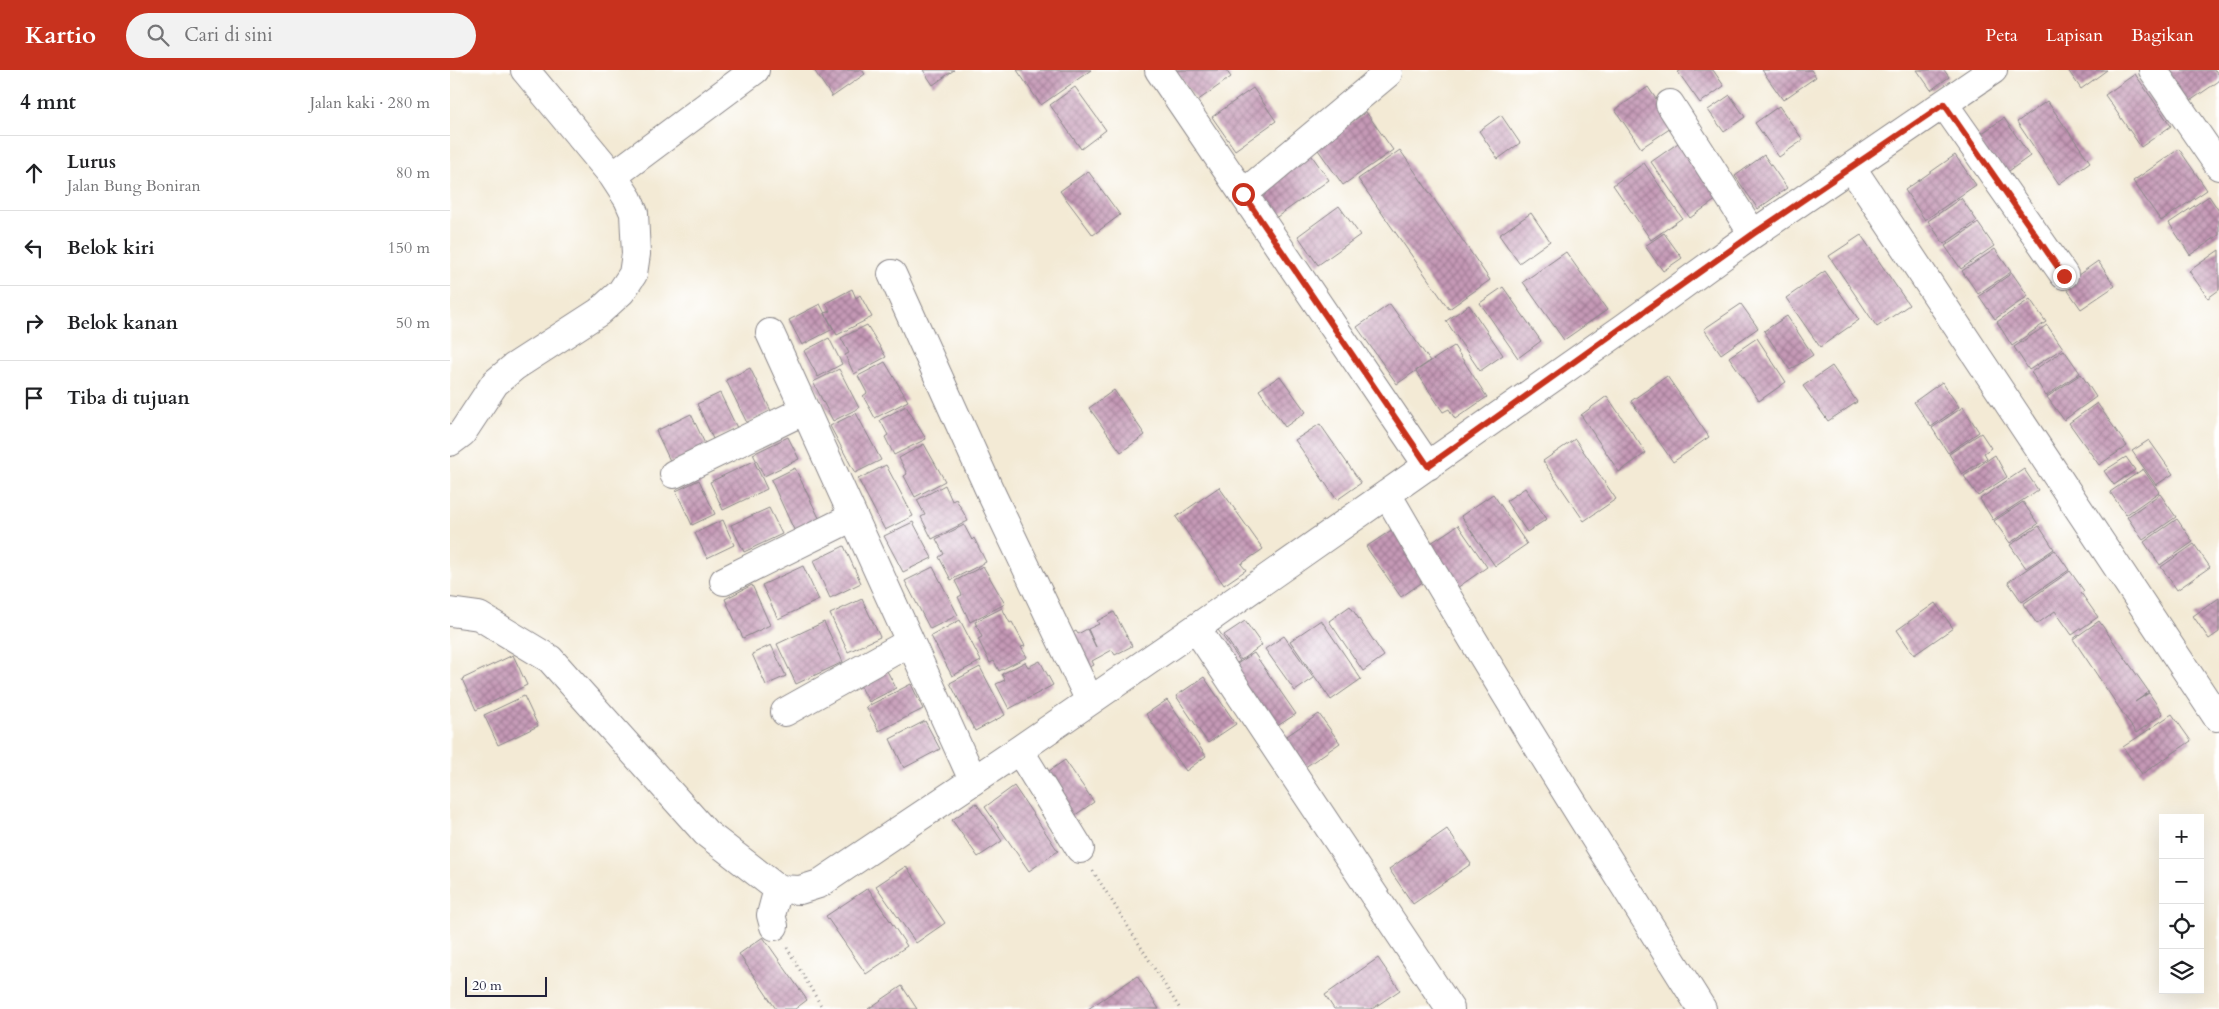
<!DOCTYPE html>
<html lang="id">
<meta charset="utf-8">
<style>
:root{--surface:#fff;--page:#f2f2f2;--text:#202124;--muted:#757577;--line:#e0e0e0;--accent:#c8321e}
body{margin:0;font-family:Cardo,serif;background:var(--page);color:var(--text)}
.controls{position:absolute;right:15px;bottom:15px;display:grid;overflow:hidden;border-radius:0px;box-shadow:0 5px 20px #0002}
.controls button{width:45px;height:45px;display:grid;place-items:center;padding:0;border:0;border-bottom:1px solid var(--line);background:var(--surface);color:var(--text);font:25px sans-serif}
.scale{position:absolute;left:15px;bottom:12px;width:82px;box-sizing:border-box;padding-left:5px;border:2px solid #22223b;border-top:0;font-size:14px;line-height:18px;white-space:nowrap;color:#22223b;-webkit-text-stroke:4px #fff;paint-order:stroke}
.stop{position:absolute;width:15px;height:15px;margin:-11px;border:4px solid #c8321e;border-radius:50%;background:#fff}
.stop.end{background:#c8321e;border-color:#fff;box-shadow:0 1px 5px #0008}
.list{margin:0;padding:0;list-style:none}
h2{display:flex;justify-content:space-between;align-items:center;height:65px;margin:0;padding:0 20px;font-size:21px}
h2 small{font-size:16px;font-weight:400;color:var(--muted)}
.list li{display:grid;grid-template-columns:32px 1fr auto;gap:15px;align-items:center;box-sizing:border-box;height:75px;padding:0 20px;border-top:1px solid var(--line)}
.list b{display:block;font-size:19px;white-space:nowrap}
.list p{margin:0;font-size:16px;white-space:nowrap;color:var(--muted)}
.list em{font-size:16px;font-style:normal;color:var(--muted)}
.icon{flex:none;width:28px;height:28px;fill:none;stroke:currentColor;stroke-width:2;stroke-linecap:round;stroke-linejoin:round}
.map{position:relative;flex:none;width:1769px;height:939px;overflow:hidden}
header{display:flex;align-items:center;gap:30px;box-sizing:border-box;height:70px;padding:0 25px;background:var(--accent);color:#fff}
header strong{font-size:24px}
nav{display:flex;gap:28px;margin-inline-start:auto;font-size:18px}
.search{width:350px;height:45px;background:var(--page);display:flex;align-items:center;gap:12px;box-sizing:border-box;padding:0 18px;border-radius:28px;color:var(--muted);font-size:19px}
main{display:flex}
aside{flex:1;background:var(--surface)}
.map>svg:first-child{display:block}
.building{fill:url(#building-cross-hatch)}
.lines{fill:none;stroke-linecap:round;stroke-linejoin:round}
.minor-casing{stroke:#8a8688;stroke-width:30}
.path{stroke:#8a8688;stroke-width:3;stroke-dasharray:1 4;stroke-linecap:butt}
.minor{stroke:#fff;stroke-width:28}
.route{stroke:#c8321e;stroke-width:6}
</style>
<header>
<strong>Kartio</strong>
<div class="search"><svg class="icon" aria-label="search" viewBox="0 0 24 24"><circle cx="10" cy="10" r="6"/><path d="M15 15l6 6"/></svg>Cari di sini</div>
<nav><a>Peta</a><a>Lapisan</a><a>Bagikan</a></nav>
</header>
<main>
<aside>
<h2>4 mnt<small>Jalan kaki · 280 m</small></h2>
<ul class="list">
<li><svg class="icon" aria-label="ahead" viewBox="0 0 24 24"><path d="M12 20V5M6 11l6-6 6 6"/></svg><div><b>Lurus</b><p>Jalan Bung Boniran</p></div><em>80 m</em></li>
<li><svg class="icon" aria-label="left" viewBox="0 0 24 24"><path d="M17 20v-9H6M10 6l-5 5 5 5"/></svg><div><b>Belok kiri</b></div><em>150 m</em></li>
<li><svg class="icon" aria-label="right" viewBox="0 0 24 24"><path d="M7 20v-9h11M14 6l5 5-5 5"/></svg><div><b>Belok kanan</b></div><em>50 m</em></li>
<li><svg class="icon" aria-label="arrive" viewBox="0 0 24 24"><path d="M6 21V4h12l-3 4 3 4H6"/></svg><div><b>Tiba di tujuan</b></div></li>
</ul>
</aside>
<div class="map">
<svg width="1769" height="939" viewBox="0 0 1769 939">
<defs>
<pattern id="building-cross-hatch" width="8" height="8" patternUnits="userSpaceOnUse" patternTransform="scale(1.25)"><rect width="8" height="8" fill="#c599b6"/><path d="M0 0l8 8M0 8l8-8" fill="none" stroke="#a07c95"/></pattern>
</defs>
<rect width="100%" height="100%" fill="#fff"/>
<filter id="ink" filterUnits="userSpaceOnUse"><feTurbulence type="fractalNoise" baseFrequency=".02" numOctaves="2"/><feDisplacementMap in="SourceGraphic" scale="10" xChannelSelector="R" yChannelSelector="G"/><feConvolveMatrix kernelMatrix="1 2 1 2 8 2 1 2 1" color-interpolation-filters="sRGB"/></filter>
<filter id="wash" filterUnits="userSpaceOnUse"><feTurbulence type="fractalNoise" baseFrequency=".0096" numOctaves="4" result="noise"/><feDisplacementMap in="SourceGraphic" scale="20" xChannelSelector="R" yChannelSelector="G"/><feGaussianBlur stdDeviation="1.12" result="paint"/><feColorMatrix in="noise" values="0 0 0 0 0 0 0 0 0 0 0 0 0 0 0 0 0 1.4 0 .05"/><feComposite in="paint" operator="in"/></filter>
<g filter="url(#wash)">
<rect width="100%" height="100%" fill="#f3ead5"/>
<g id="blocks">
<path class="building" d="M364 0H412L415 4 382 27Z
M473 0H504L483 15Z
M567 0H641L591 35Z
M725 0H776L781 7 747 31Z
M1232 0H1263L1274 16 1250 33 1228 2Z
M1312 0H1361L1366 7 1333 30Z
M1467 0H1494L1499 7 1481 20Z
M1618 0H1657L1631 19Z
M1709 0H1765L1769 5V11L1734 35Z
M1685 4 1721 56 1691 77 1655 25Z
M625 17 656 60 631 79 600 35Z
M1198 17 1224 56 1191 78 1165 40Z
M803 18 826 51 785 80 762 47Z
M1280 25 1295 47 1274 62 1258 40Z
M1597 31 1640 92 1609 114 1567 52Z
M1329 36 1353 70 1329 87 1305 53Z
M916 42 943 80 893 115 866 77Z
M1051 45 1070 73 1048 89 1029 61Z
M1554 48 1580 86 1552 106 1525 68Z
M1231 71 1270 127 1240 148 1201 92Z
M857 79 879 110 824 149 803 117Z
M1729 79 1757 120 1711 151 1683 111Z
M950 80 1040 210 999 239 908 109Z
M1314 85 1337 118 1308 139 1285 106Z
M1505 85 1526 115 1475 150 1455 120Z
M1194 93 1232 148 1201 170 1163 115Z
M638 101 670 145 643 165 610 121Z
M1759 126 1769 141V165L1740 185 1719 153Z
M1511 128 1527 151 1494 174 1478 151Z
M889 136 910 165 868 195 848 166Z
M1081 143 1100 171 1069 193 1049 165Z
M1528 153 1544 176 1511 199 1495 176Z
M1214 163 1232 188 1213 201 1195 176Z
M1411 165 1459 235 1427 257 1379 186Z
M1545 179 1561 202 1528 224 1512 201Z
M1769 180V220L1758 228 1739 201Z
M1116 182 1157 240 1114 270 1073 212Z
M1648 191 1665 216 1631 239 1614 215Z
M1375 201 1409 250 1370 277 1336 228Z
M1562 203 1578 226 1545 249 1529 226Z
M1053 217 1091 271 1068 288 1030 233Z
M402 219 406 228 410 225 422 247 387 265 375 243 380 241 376 233Z
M1580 229 1596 252 1562 276 1547 252Z
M370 234 383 259 352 275 339 250Z
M940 234 980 291 947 314 907 257Z
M1291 234 1308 258 1271 284 1254 259Z
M1019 235 1053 285 1030 301 996 251Z
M1337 246 1363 285 1340 300 1314 261Z
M417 255 436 287 404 304 395 285 399 283 391 268Z
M1597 255 1613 278 1579 300 1564 277Z
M379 268 392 294 368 307 354 281Z
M1307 268 1336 312 1309 331 1279 287Z
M1004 276 1037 327 1005 349 999 339 993 342 966 301Z
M1614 280 1630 303 1596 326 1581 302Z
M435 292 458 331 425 348 413 326 417 323 408 306Z
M1382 296 1407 332 1378 351 1353 316Z
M300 298 321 341 297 353 276 310Z
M389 299 409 338 383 351 363 312Z
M1631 304 1646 327 1614 350 1597 327Z
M830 306 856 342 835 357 809 320Z
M1217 306 1259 367 1223 392 1181 331Z
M1492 312 1509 337 1481 357 1464 332Z
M664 320 695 365 671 382 639 338Z
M270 323 287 358 263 369 247 334Z
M1157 326 1196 383 1169 402 1131 345Z
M1647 333 1677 376 1649 395 1619 353Z
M456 336 476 369 444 385 435 367 438 365 430 350Z
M1513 337 1529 362 1498 383 1482 358Z
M406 343 431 390 405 403 380 356Z
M241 344 256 376 221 393 206 361Z
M870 354 911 413 887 430 845 370Z
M1531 363 1541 378 1534 383 1537 388 1512 404 1499 384Z
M338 367 349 389 314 406 303 384Z
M1125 369 1166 429 1134 451 1093 391Z
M1699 370 1723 404 1706 415 1682 381Z
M474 374 495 411 465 427 454 406 457 404 449 388Z
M1545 385 1557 407 1528 426 1514 406Z
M1676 387 1685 400 1664 415 1654 401Z
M304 391 317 419 273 440 260 412Z
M436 395 463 446 435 460 408 409Z
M345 398 370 450 345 462 321 410Z
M1574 399 1588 420 1543 450 1530 429Z
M1693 399 1709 422 1676 445 1660 422Z
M249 410 265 444 242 455 226 421Z
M495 415 502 431 506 429 518 451 482 469 471 447 475 445 467 430Z
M769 417 813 479 791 494 796 500 774 515 726 447Z
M1075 418 1097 449 1077 462 1056 431Z
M1043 424 1077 474 1045 496 1011 446Z
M1710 424 1726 447 1693 470 1677 447Z
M1573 432 1588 454 1560 473 1544 451Z
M319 438 332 464 294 482 281 455Z
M1727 449 1743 472 1710 495 1694 472Z
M273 450 284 475 257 488 245 463Z
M463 452 482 488 453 502 434 466Z
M514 455 522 470 524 468 536 492 501 510 489 487 494 484 486 469Z
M1008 455 1037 497 1004 520 975 477Z
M1589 456 1604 479 1576 498 1560 475Z
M943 459 977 509 951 527 916 477Z
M1744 474 1760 497 1727 520 1711 497Z
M394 476 411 513 380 528 363 491Z
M1605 480 1619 500 1572 532 1558 512Z
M353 496 369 530 328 549 312 515Z
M533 496 555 534 520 552 508 527 512 525 505 511Z
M483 497 508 545 480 559 455 511Z
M1620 501 1634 521 1631 523 1648 547 1622 565 1605 541 1587 554 1573 534Z
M302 515 320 555 293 568 275 529Z
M1769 528V562L1759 569 1743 546Z
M412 529 430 567 398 582 380 544Z
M1485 533 1503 558 1464 585 1447 560Z
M900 536 934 586 913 601 879 551Z
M552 538 560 553 562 552 575 576 571 577 577 587 549 601 544 591 540 593 528 569 532 567 525 552Z
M664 542 682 576 665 585 662 580 642 591 644 595 630 602 613 568 626 561 628 564 637 559 646 577 638 559 649 554 647 551Z
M510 550 531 591 502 606 481 566Z
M871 550 911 609 881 630 840 571Z
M795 551 812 575 791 590 774 565Z
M1649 551 1699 622 1685 632 1699 623 1713 644 1686 663 1623 569Z
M374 552 393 592 346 614 327 574Z
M766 557 790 591 776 600 752 567Z
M834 566 864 608 845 621 815 579Z
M321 575 336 606 316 615 302 584Z
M804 583 846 644 818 662 776 601Z
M63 585 77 615 26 640 12 609Z
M590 591 603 615 559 639 546 614 555 610 552 604 575 592 578 597Z
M530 597 555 645 525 661 500 613Z
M437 601 446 618 419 632 410 615Z
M754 607 786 654 758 673 726 626Z
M461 614 473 639 429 661 416 637Z
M74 626 88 656 48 675 34 645Z
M717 630 756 686 736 701 696 644Z
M869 644 890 673 848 702 828 672Z
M1722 644 1741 671 1692 704 1673 677Z
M475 651 490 679 454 698 440 669Z
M615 690 644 732 618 750 589 708Z
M564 716 608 781 579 801 535 737Z
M526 733 552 771 528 787 502 750Z
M997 759 1021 794 963 834 939 799Z
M456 796 495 853 466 873 426 816Z
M418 818 457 876 416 904 376 846Z
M313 867 357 930 345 939H326L289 884Z
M928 888 950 920 922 939H884L875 925Z
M687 906 709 939H638Z
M452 916 467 939H418Z"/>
</g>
</g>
<g filter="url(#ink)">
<use href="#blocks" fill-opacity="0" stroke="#8a8688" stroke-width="1"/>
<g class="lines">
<g class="minor-casing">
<path id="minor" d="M709 0 978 396
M1703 0 1769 96
M1220 34 1303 164
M1494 34 1614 205
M1402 98 1767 647
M163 106 305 0
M793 124 938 3
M442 204 539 419 640 631
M320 263 523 710
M0 372 12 363 45 313 64 297 149 242 171 222 183 204 186 184 184 143 178 129 163 106 75 0
M224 404 355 340
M937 424C1038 599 1145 769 1252 939
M274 511 403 447
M0 542 29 546 100 589 256 763 328 819 350 820 369 814 569 680 746 558 1175 257 1303 164 1543 0
M746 558 1000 939
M335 642 460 572
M569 680 630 779
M324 856 321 845 328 819"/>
</g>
<path class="path" d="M643 801 730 939
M337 878 373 939"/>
<use href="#minor" class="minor"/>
</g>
</g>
<g class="lines" filter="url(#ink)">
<path class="route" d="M793 124 978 396 1303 164 1494 34 1614 206"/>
</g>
</svg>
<div class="controls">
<button>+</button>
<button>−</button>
<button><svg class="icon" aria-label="locate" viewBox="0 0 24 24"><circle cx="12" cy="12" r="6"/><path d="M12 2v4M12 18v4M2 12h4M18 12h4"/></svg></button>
<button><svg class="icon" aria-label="layers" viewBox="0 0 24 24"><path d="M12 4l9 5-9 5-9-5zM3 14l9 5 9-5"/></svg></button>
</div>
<div class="scale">20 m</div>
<div class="stop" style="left:793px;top:124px"></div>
<div class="stop end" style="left:1614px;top:206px"></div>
</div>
</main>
